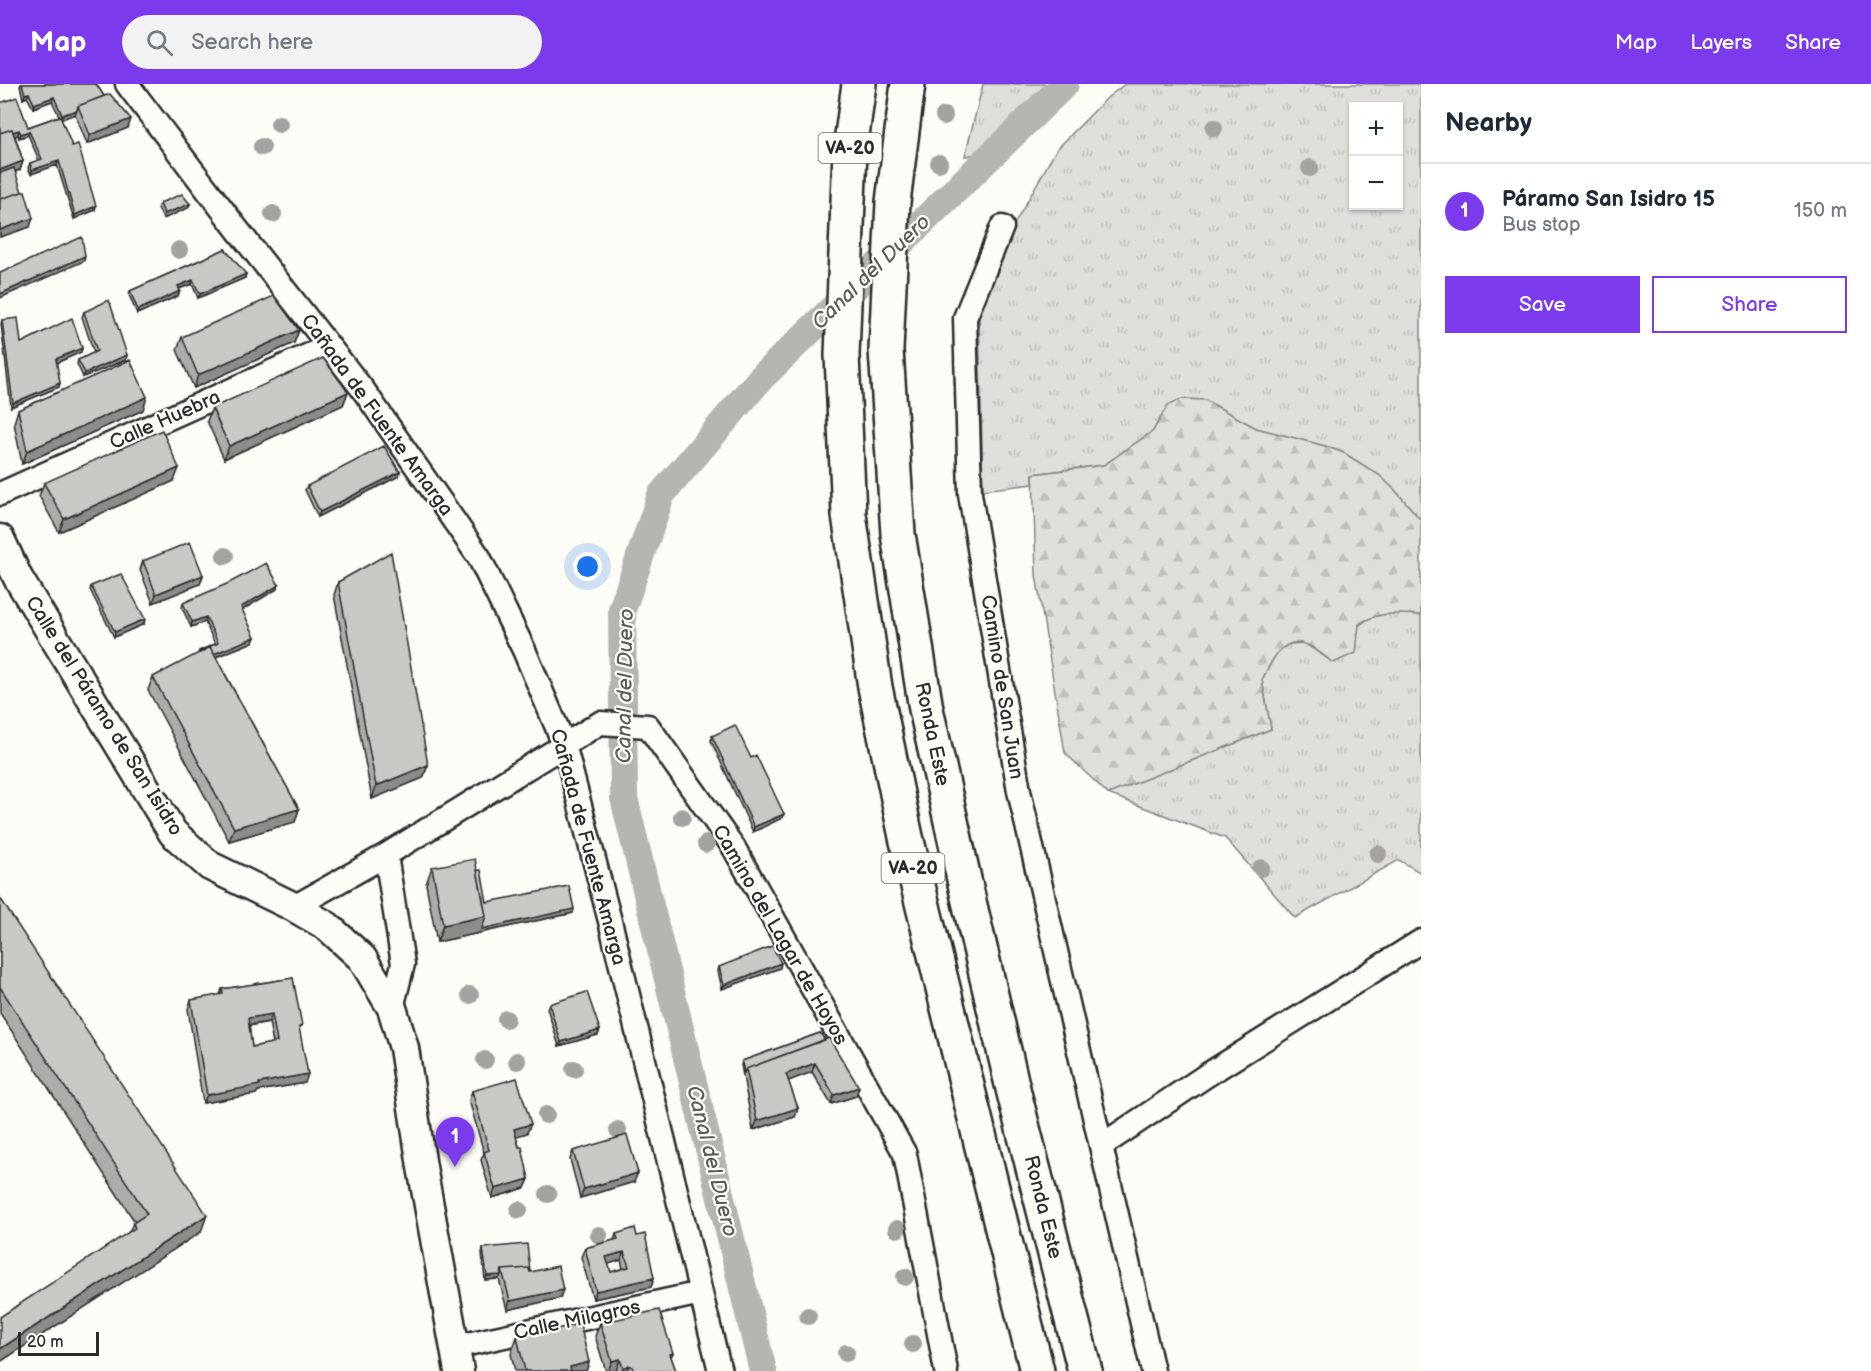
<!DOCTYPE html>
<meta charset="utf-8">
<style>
:root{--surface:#fff;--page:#f2f2f3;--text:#1f2937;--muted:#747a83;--line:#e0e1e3;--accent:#7c3aed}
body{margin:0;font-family:"Balsamiq Sans",sans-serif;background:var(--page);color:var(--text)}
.controls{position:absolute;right:18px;top:18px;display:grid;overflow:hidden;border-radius:0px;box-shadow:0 2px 4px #0004}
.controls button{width:54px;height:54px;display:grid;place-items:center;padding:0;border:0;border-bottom:2px solid var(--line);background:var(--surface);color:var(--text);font:30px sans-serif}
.scale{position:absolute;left:18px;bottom:15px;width:81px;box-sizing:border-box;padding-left:6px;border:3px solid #2b2b2b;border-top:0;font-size:16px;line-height:21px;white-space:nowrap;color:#2b2b2b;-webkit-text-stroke:4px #fdfcf7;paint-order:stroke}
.you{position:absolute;left:588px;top:483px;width:21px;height:21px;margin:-15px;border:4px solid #fff;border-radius:50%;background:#1a73e8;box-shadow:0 0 0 9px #1a73e833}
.badge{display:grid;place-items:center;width:39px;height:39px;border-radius:50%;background:var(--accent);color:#fff;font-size:20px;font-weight:700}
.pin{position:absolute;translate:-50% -50px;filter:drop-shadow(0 2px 3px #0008)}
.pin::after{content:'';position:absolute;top:32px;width:21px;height:18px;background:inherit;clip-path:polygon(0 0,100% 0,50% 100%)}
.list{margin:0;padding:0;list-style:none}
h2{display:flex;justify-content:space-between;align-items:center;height:78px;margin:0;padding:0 24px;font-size:26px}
h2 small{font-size:20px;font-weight:400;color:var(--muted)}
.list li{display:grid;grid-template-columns:39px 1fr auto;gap:18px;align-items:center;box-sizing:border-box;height:96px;padding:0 24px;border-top:2px solid var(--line)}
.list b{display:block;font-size:22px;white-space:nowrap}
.list p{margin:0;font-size:20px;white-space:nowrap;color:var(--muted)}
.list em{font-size:20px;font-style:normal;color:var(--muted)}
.actions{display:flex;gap:12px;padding:18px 24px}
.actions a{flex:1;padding:14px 0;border:2px solid var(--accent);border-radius:0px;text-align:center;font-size:21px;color:var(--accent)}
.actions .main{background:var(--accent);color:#fff}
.icon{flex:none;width:33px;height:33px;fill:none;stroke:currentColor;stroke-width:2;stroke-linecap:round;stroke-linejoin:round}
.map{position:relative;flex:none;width:1421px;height:1287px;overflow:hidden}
header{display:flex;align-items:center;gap:36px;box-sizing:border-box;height:84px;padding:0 30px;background:var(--accent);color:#fff}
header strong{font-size:28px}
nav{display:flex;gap:33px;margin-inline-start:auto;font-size:21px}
.search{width:420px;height:54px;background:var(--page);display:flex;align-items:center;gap:15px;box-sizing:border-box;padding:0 21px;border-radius:33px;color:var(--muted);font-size:22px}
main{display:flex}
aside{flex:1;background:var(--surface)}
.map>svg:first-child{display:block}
.grass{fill:url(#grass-tufts);stroke:#858482;stroke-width:1.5;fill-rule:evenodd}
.forest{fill:url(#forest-firs);stroke:#858482;stroke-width:1.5}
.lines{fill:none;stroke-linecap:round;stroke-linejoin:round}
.canal{stroke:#b5b4b1;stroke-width:28}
.minor-casing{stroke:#2b2b2b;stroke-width:27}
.tertiary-casing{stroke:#2b2b2b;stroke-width:33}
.trunk-casing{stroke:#2b2b2b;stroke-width:38}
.minor{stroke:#fdfcf7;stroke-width:22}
.tertiary{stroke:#fdfcf7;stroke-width:28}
.trunk{stroke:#fdfcf7;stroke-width:33}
.tree{fill:#a2a29f}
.wall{fill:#adaca9;stroke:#2b2b2b;stroke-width:1.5;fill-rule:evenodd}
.shaded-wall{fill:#8d8c89;stroke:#2b2b2b;stroke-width:1.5}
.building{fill:#c9c8c4;stroke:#2b2b2b;stroke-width:1.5;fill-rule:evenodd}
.labels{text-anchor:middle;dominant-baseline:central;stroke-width:4.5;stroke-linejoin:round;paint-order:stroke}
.shield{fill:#fdfcf7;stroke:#6a6a68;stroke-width:1.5}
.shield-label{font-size:18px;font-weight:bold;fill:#2b2b2b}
.street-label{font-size:20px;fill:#2b2b2b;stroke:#fdfcf7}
.water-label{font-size:21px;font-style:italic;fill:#5b5b5a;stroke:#fdfcf7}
</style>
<header>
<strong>Map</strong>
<div class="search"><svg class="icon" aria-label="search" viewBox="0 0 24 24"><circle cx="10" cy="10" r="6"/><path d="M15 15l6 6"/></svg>Search here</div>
<nav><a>Map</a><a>Layers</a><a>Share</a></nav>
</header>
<main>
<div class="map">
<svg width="1421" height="1287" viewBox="0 0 1421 1287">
<defs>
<pattern id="grass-tufts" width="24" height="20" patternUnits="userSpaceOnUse" patternTransform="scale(1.5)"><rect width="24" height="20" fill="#dfdeda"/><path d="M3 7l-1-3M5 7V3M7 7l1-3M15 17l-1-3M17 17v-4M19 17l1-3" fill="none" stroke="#c0bfbb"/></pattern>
<pattern id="forest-firs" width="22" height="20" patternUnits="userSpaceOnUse" patternTransform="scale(1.5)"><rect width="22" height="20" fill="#dfdeda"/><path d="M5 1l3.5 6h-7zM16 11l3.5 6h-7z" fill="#c0bfbb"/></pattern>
</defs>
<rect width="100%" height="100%" fill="#fdfcf7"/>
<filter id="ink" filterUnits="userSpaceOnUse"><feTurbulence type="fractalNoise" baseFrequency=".0167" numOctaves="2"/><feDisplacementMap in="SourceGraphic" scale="12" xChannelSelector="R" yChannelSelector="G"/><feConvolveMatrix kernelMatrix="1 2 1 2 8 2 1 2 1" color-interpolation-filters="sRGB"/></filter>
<g filter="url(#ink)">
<path class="grass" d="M983 0H1054C1033 21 996 71 965 72Z
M1125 0H1421V436L1394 405 1379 391 1344 369 1325 362 1256 344 1205 316 1182 315 1168 321 1153 347 1104 381 1033 390V400L983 406 979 230 1015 139 1056 66 1108 13ZM1354 22H1398V122H1354Z
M1388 528 1421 531V789L1399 776 1295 834 1225 754 1108 710 1271 645 1262 596 1278 566 1290 560 1304 559 1333 578C1352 550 1353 537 1388 528Z"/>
<path class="forest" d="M1182 315 1205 316 1256 344 1325 362 1344 369 1379 391 1394 405 1421 436V531C1398 530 1379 527 1359 540L1356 569 1333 579C1325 573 1315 563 1305 560 1282 552 1270 579 1262 596L1271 645 1108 710 1065 669 1036 491 1033 390 1104 381 1153 347 1168 321Z"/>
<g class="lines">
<path class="canal" d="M763 1287 624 714 622 526 661 411 761 294 1065 0"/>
<g class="minor-casing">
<path id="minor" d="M127 0 237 145 364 307 479 473 524 566 564 660 610 837 720 1287
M1002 143 965 234 970 410 1019 707 1153 1287
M0 410 329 262
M386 771 403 880 392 924
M294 823 386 771 600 639 648 642 734 764 905 1070 946 1287
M1101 1062 1207 991 1421 857
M454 1263 701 1209"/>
</g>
<g class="tertiary-casing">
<path id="tertiary" d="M0 455 18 494 173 749 210 782 294 823 327 842 362 874 392 924 404 964 422 1083 459 1287"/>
</g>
<g class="trunk-casing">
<path id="trunk" d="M859 0 850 66 842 271 849 431 875 603 906 753 1037 1287
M908 0 893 118 886 266 898 450 926 625 968 813 1014 1009 1085 1287"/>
</g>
<use href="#minor" class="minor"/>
<use href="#tertiary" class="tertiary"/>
<use href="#trunk" class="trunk"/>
</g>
<g class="tree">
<circle cx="944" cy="32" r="9"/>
<circle cx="279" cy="40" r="9"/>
<circle cx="1214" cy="44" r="9"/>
<circle cx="262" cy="63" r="9"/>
<circle cx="939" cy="79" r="9"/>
<circle cx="1310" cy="84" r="9"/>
<circle cx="273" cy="130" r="9"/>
<circle cx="179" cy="166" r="9"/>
<circle cx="225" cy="472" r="9"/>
<circle cx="682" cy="733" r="9"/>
<circle cx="706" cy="760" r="9"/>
<circle cx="1378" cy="770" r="9"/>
<circle cx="1261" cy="784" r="9"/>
<circle cx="470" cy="911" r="9"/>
<circle cx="506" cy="935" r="9"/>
<circle cx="485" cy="976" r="9"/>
<circle cx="517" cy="977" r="9"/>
<circle cx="574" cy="985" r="9"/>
<circle cx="546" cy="1031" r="9"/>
<circle cx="618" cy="1046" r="9"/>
<circle cx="548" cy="1110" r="9"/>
<circle cx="519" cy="1126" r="9"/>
<circle cx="897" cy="1145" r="9"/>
<circle cx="599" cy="1151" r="9"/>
<circle cx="905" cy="1193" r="9"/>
<circle cx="808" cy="1232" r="9"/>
<circle cx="913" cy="1260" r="9"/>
<circle cx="846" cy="1269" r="9"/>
</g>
<path class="wall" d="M21 0H96L104 12 128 44 87 60 75 30 61 35 95 126 74 135 57 81 31 90 28 84 30 79 39 76 28 51 19 54 18 51 15 52 23 77 20 86 15 88 30 143 0 153V19L28 43 59 32 52 17 33 24 27 13 23 15 20 2Z
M160 119 190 120 188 124 163 135 158 124Z
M225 165 245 194 198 214 192 200 179 205 178 212 137 230 129 211 130 207Z
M84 228 126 276 83 293 77 280 78 276 94 269 82 233Z
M2 236 21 259 82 264 81 268 56 279 59 303 11 323 1 240Z
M299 246 294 259 194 304 177 266 182 253Z
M348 308 343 321 224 375 207 337 212 324Z
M18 326H143L22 380 14 339Z
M399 392 318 433 305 406 307 402Z
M174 397 59 448 39 412 44 399Z
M143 477 203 491 200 500 153 519 140 486Z
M338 498 428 681 423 694 372 715 334 511Z
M91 502 144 540 114 553 90 506Z
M277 505 242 526 255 553 253 558 216 573 299 725 295 738 229 757 148 606 153 593 198 570 199 567 215 560 205 538 191 543 182 524 183 519Z
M712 652 751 674 784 730 782 734 753 748 711 657Z
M432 783 477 786 487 818 573 829 437 858 426 800Z
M0 814 201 1148H129L133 1139 135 1138 0 929Z
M719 883 780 884 722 905 718 887Z
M293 894 305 999 258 1007 256 1010 203 1019 188 925 191 916 220 911 222 905ZM269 938 273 959 252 963 249 942Z
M549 920 600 946 598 951 559 962 547 924Z
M820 949 856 1012 831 1020 812 988 788 997 798 1024 795 1033 753 1046 741 981 742 977Z
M472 1007 527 1049 516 1052 529 1095 525 1104 492 1114 481 1076 484 1069 469 1016Z
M573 1067 634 1098 580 1114 570 1075Z
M616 1150 637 1152 654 1194 651 1203 593 1215 581 1173 585 1164 614 1156ZM621 1176 623 1185 611 1188 608 1180Z
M483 1164 530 1187 560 1214 507 1226 499 1195 485 1196 482 1169Z
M600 1239 673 1269 671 1273 676 1287H606L595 1252Z
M517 1253 589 1278 586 1287H515L511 1270Z"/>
<path class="shaded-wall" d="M29 9 27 13 23 15 25 10Z
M54 13 52 17 33 24 34 20Z
M77 26 75 30 60 36 62 31Z
M131 35 128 44 87 60 90 51Z
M19 46 18 51 0 57V53Z
M29 47 28 51 19 54 21 50Z
M23 77 20 86 0 93V86Z
M59 77 57 81 31 90 32 86Z
M190 120 188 124 163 135 164 130Z
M96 122 95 126 74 135 75 131Z
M33 134 30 143 0 153V146Z
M85 172 84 177 0 214V210Z
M246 190 245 194 198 214 200 210Z
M193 196 192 200 176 206 178 202Z
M180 207 178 212 137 230 138 226Z
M299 246 294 259 194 304 198 291Z
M82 264 81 268 54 280 56 275Z
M127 271 126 276 83 293 85 289Z
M60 299 59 303 11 323 13 319Z
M348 308 343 321 224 375 229 362Z
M147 313 143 326 22 380 27 367Z
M179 384 174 397 59 448 64 435Z
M400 388 399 392 318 433 320 428Z
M203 491 200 500 153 519 156 510Z
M279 501 277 505 239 528 241 523Z
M206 533 205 538 191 543 192 538Z
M145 535 144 540 114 553 115 548Z
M255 553 253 558 200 579 202 574Z
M428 681 423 694 372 715 376 702Z
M299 725 295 738 229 757 234 744Z
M784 730 782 734 753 748 754 743Z
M574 825 573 829 437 858 443 841 486 832Z
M781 879 780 884 722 905 724 901Z
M272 930 269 938 244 942 248 934Z
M600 946 598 951 559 962 561 958Z
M815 979 812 988 783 999 786 990Z
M308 990 305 999 258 1007 256 1010 203 1019 207 1011 259 999Z
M859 1003 856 1012 831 1020 834 1011Z
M798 1024 795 1033 753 1046 757 1037Z
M531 1040 527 1049 511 1054 514 1045Z
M638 1089 634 1098 580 1114 584 1105Z
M529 1095 525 1104 492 1114 495 1105Z
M207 1131 201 1148 0 1278V1265Z
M624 1168 621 1176 603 1182 606 1173Z
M501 1191 499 1195 485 1196 487 1192Z
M654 1194 651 1203 593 1215 596 1207Z
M563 1206 560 1214 507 1226 510 1217Z
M620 1275 616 1287H608L612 1277Z
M589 1278 586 1287H569L570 1283Z
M629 1281 627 1287H622L623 1284Z"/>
<path class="building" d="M22 0H96L104 12 78 22 77 26 62 31 54 13 34 20 29 9 25 10Z
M110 10 131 35 90 51 78 22Z
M17 13 28 43 60 32 72 62 78 60 96 122 75 131 59 77 32 86 30 79 42 75 29 47 21 50 19 46 13 48 12 45 0 49V19Z
M12 45 23 77 0 86V49Z
M14 84 22 108 0 115V89Z
M25 107 33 134 0 146V115Z
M182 110 190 120 164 130 160 119Z
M82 153 85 172 0 210V189Z
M225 165 246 190 200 210 193 196 178 202 180 207 138 226 130 207Z
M274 212 299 246 198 291 182 253Z
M109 216 127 271 85 289 78 276 97 267 84 228Z
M18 234 21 259 72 234 82 264 56 275 60 299 13 319 2 236Z
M323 274 348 308 229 362 212 324Z
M130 276 147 313 27 367 18 326Z
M162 346 179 384 64 435 44 399Z
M384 362 400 388 320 428 307 402Z
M190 458 203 491 156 510 143 477Z
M391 468 428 681 376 702 338 498Z
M266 479 279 501 241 523 255 553 214 570 210 563 200 569 199 567 218 559 206 533 192 538 183 519 229 499Z
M121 490 145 535 115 548 91 502Z
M210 563 299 725 234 744 153 593Z
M735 641 751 674 756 671 784 730 754 743 712 652Z
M475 775 486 832 443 841 432 783Z
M477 786H481L487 818 569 802 574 825 482 845 486 832Z
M0 814 207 1131 0 1265V1233L135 1144 133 1139 147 1130 0 903Z
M772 862 781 879 724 901 719 883Z
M293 894 302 942 299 943 308 990 259 999 260 1001 207 1011 191 916 223 910 222 905ZM272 930 277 958 252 963 248 934Z
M587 908 600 946 561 958 549 920Z
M820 949 825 956 746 985 744 989 742 977Z
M829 954 859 1003 834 1011 815 979 786 990 798 1024 757 1037 746 985Z
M517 994 531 1040 514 1045 519 1063H522L529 1095 495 1105 484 1068 489 1066 472 1007Z
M627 1051 638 1089 584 1105 573 1067Z
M635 1144 637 1152 645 1150 654 1194 596 1207 585 1164 618 1155 616 1150ZM624 1168 629 1183 611 1188 606 1173Z
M527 1160 530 1187 529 1184 502 1186 501 1191 487 1192 483 1164Z
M558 1182 563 1206 510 1217 502 1186 529 1184 530 1188Z
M659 1226 673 1269 670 1270 676 1287H634L632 1283 629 1281 623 1284 620 1275 612 1277 600 1239Z
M580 1240 589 1278 570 1283 571 1287H525L517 1253Z"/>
</g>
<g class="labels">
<g class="shield">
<rect x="818.5" y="49" width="63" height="30" rx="4.5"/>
<rect x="881.5" y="769" width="63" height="30" rx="4.5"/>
</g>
<g class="shield-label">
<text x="850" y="64">VA-20</text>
<text x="913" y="784">VA-20</text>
</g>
<g class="street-label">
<text transform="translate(377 331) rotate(54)">Cañada de Fuente Amarga</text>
<text transform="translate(165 336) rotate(-24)">Calle Huebra</text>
<text transform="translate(1002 603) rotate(81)">Camino de San Juan</text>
<text transform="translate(104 632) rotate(58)">Calle del Páramo de San Isidro</text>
<text transform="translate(932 650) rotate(78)">Ronda Este</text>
<text transform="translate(588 763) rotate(75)">Cañada de Fuente Amarga</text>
<text transform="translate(780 851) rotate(60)">Camino del Lagar de Hoyos</text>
<text transform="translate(1043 1123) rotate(76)">Ronda Este</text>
<text transform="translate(577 1236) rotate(-12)">Calle Milagros</text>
</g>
<g class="water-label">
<text transform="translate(871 188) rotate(-44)">Canal del Duero</text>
<text transform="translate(625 602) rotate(-89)">Canal del Duero</text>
<text transform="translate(712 1077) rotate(76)">Canal del Duero</text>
</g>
</g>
</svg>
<div class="controls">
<button>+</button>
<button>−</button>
</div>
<div class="scale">20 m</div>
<div class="you"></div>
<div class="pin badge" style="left:455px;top:1083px">1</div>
</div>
<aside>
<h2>Nearby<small></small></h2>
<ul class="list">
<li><span class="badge">1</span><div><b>Páramo San Isidro 15</b><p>Bus stop</p></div><em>150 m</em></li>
</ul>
<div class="actions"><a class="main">Save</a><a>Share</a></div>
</aside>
</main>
